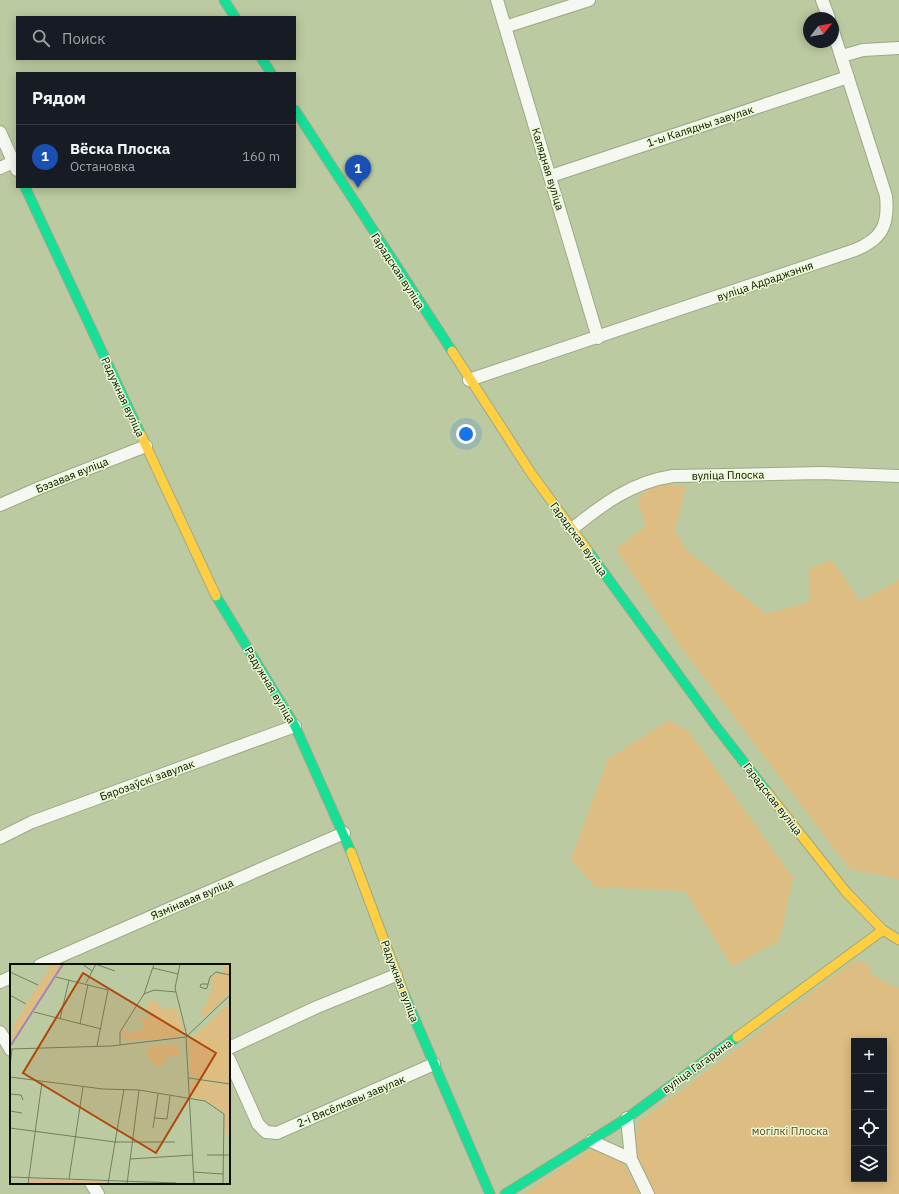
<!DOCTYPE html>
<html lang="ru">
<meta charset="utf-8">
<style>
:root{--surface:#171b24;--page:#20242c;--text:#f1f3f6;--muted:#9ea1a6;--line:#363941;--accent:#db2777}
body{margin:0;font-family:"IBM Plex Sans",sans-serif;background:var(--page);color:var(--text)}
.controls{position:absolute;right:12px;bottom:12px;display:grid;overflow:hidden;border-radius:0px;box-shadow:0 2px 10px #0003}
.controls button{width:36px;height:36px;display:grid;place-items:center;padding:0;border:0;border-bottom:1px solid var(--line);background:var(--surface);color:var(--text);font:20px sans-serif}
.compass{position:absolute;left:803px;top:12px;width:36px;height:36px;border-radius:50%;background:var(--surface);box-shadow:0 2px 10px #0003;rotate:59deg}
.you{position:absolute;left:466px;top:434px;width:14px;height:14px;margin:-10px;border:3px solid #fff;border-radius:50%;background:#1a73e8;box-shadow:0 0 0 6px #1a73e833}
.badge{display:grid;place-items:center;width:26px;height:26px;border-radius:50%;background:var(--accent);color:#fff;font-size:13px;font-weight:700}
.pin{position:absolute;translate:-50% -33px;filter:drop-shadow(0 1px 2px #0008)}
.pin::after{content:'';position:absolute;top:21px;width:14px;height:12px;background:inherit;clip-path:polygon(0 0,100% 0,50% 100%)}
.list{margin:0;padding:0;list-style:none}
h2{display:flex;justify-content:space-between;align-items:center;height:52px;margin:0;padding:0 16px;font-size:17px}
h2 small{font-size:13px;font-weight:400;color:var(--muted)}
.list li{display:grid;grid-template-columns:26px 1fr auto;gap:12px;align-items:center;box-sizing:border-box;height:64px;padding:0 16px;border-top:1px solid var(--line)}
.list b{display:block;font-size:15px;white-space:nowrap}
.list p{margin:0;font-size:13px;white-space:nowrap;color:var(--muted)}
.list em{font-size:13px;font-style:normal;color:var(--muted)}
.icon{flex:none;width:22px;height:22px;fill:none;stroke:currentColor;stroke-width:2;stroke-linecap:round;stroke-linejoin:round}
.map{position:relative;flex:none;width:899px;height:1194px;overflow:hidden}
.search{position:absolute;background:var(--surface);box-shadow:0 2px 10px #0003;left:16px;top:16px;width:280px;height:44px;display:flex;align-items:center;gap:10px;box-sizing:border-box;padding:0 14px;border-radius:0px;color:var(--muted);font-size:15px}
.panel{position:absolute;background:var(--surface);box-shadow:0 2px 10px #0003;left:16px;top:72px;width:280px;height:116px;border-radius:0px}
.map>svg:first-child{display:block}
.green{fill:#debd82;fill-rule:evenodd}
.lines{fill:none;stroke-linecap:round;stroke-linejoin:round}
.street-casing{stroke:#9da987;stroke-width:14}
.fast-casing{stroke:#9da987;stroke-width:11}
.slow-casing{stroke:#9da987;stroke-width:11}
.street{stroke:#f5f7f1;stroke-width:12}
.fast{stroke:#16e098;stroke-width:9}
.slow{stroke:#ffcf43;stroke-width:9}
.labels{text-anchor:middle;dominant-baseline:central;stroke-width:3;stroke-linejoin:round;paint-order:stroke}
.street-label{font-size:11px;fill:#081000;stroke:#e9f8d1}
.park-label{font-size:11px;fill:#65421e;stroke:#e9f8d1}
.inset-river{fill:none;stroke:#a085bb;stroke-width:2}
.inset-road{fill:none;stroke:#738060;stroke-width:1}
.view{fill:#b04709;fill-opacity:0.15;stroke:#b04709;stroke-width:2}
.inset-edge{fill:none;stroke:#081000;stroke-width:2}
</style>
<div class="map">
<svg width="899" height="1194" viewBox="0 0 899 1194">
<rect width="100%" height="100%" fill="#bbcaa0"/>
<path class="green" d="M654 483 686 486 675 530 686 550 766 614 810 602V568L832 560 860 601 899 580V879L850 869 681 647 616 549 646 526 637 500Z
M669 720 689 732 793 878 779 941 732 966 685 891 595 887 571 859 608 759Z
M862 961 869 966 872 975 889 984 899 987V1194H653C641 1169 629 1151 639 1122L850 964ZM854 1041H884V1179H854Z
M589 1150C624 1152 626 1167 640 1194H524Z"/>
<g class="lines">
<g class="street-casing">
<path id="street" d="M497 0 598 338
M822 0 829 18
M505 27 589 0
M842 56 863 50 899 48
M0 132 17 170
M0 168 13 162
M551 176 848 77
M469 380 855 250C882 239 889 225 886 196L833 31
M0 505 39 488 146 446
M572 529C603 504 632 482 673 476L821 473 899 476
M0 838 32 822 295 726
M40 965 344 833
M0 982 11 977
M0 1032 11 1050
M229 1048 317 1007 396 975
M229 1059 258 1124 266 1132 277 1133 434 1064
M627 1118 631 1159 648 1194
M591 1141 631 1159
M91 1183 98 1194"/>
</g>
<g class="fast-casing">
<path id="fast" d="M224 0 235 17
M262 59 271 73
M295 110 452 351
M25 187 141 435
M588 551 715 725 767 792
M216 596 295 726 351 852
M404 994 490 1194
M505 1194 627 1118 737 1037"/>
</g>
<g class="slow-casing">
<path id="slow" d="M452 351 531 473 588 551
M141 435 216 596
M767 792 846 892 883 930 899 940
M351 852 404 994
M737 1037 883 930"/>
</g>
<use href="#street" class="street"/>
<use href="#fast" class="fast"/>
<use href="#slow" class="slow"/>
</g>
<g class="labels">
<g class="street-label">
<text transform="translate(700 126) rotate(-18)">1-ы Калядны завулак</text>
<text transform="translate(548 169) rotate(73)">Калядная вуліца</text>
<text transform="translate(398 271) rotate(57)">Гарадская вуліца</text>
<text transform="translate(765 281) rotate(-19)">вуліца Адраджэння</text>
<text transform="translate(123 397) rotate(65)">Радужная вуліца</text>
<text transform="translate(72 475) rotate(-22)">Бэзавая вуліца</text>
<text transform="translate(728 475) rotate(-1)">вуліца Плоска</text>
<text transform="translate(579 539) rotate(54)">Гарадская вуліца</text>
<text transform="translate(270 685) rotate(59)">Радужная вуліца</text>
<text transform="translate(147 780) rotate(-20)">Бярозаўскі завулак</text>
<text transform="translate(773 799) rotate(52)">Гарадская вуліца</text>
<text transform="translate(192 899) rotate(-23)">Язмінавая вуліца</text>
<text transform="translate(400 981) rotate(69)">Радужная вуліца</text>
<text transform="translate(697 1066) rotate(-36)">вуліца Гагарына</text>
<text transform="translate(351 1101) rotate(-23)">2-і Вясёлкавы завулак</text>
</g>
<g class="park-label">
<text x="790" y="1131">могілкі Плоска</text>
</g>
</g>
<g transform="translate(10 964)">
<rect width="220" height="220" fill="#bbcaa0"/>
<path d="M39 0H55L0 83 4 60 39 5ZM214 0H220V28L194 54 191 49 204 22 200 18 204 11 213 9ZM141 35 156 45 166 44 174 65 167 73 115 77 111 69 113 65 120 70 133 65 134 59 130 57 131 54H137L138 37ZM220 39V119L181 113 178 78ZM164 80 170 85 169 92H158L152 102 147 103 138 92V83ZM184 117 220 120V171L215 170 214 148 196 136 181 133 180 120ZM20 215 98 217V220H19Z" fill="#debd82"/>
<path class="inset-river" d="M1 81 53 0"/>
<path class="inset-road" d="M72 0 82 7M85 0 105 7M170 0 165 24 177 72M143 4 168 10M0 8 28 21M46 13 98 26 87 82M76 19 86 0M198 20H191L190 23 196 25 197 24 200 13 206 8 220 11M134 30 144 26 166 28M0 31 16 40M24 48 91 65M50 55 59 16M70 60 78 20M176 73 184 220M110 81V68L134 30 144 0M0 85 101 82 176 73 220 31M0 101 2 85M0 113 93 125 129 126 195 137 214 150 213 220M179 114 220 120M0 130 11 131 13 136M0 147 12 149M145 154 157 155 160 132M0 164 105 178H165M143 164 148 130M197 191H220M120 195 183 191M183 208 213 210M0 213 166 219M59 215 73 123M18 220 32 118M98 220 114 125M117 220 129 126"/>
<path class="view" d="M73 9 206 89 146 189 13 109Z"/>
<rect width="220" height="220" class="inset-edge"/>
</g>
</svg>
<div class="controls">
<button>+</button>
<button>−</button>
<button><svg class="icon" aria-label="locate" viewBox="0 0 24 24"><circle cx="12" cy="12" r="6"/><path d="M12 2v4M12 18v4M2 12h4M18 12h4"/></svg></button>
<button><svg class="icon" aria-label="layers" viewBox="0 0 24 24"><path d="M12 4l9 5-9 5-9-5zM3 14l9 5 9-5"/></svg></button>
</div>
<svg class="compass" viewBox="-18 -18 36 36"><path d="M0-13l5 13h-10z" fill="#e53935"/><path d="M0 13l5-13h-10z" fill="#9ea1a6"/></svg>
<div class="you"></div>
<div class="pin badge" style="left:358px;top:188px;background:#1a4fb4">1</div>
<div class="search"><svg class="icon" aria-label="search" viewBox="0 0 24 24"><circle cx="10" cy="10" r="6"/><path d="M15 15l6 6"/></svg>Поиск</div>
<section class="panel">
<h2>Рядом<small></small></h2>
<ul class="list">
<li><span class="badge" style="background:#1a4fb4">1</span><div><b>Вёска Плоска</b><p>Остановка</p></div><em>160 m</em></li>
</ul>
</section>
</div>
